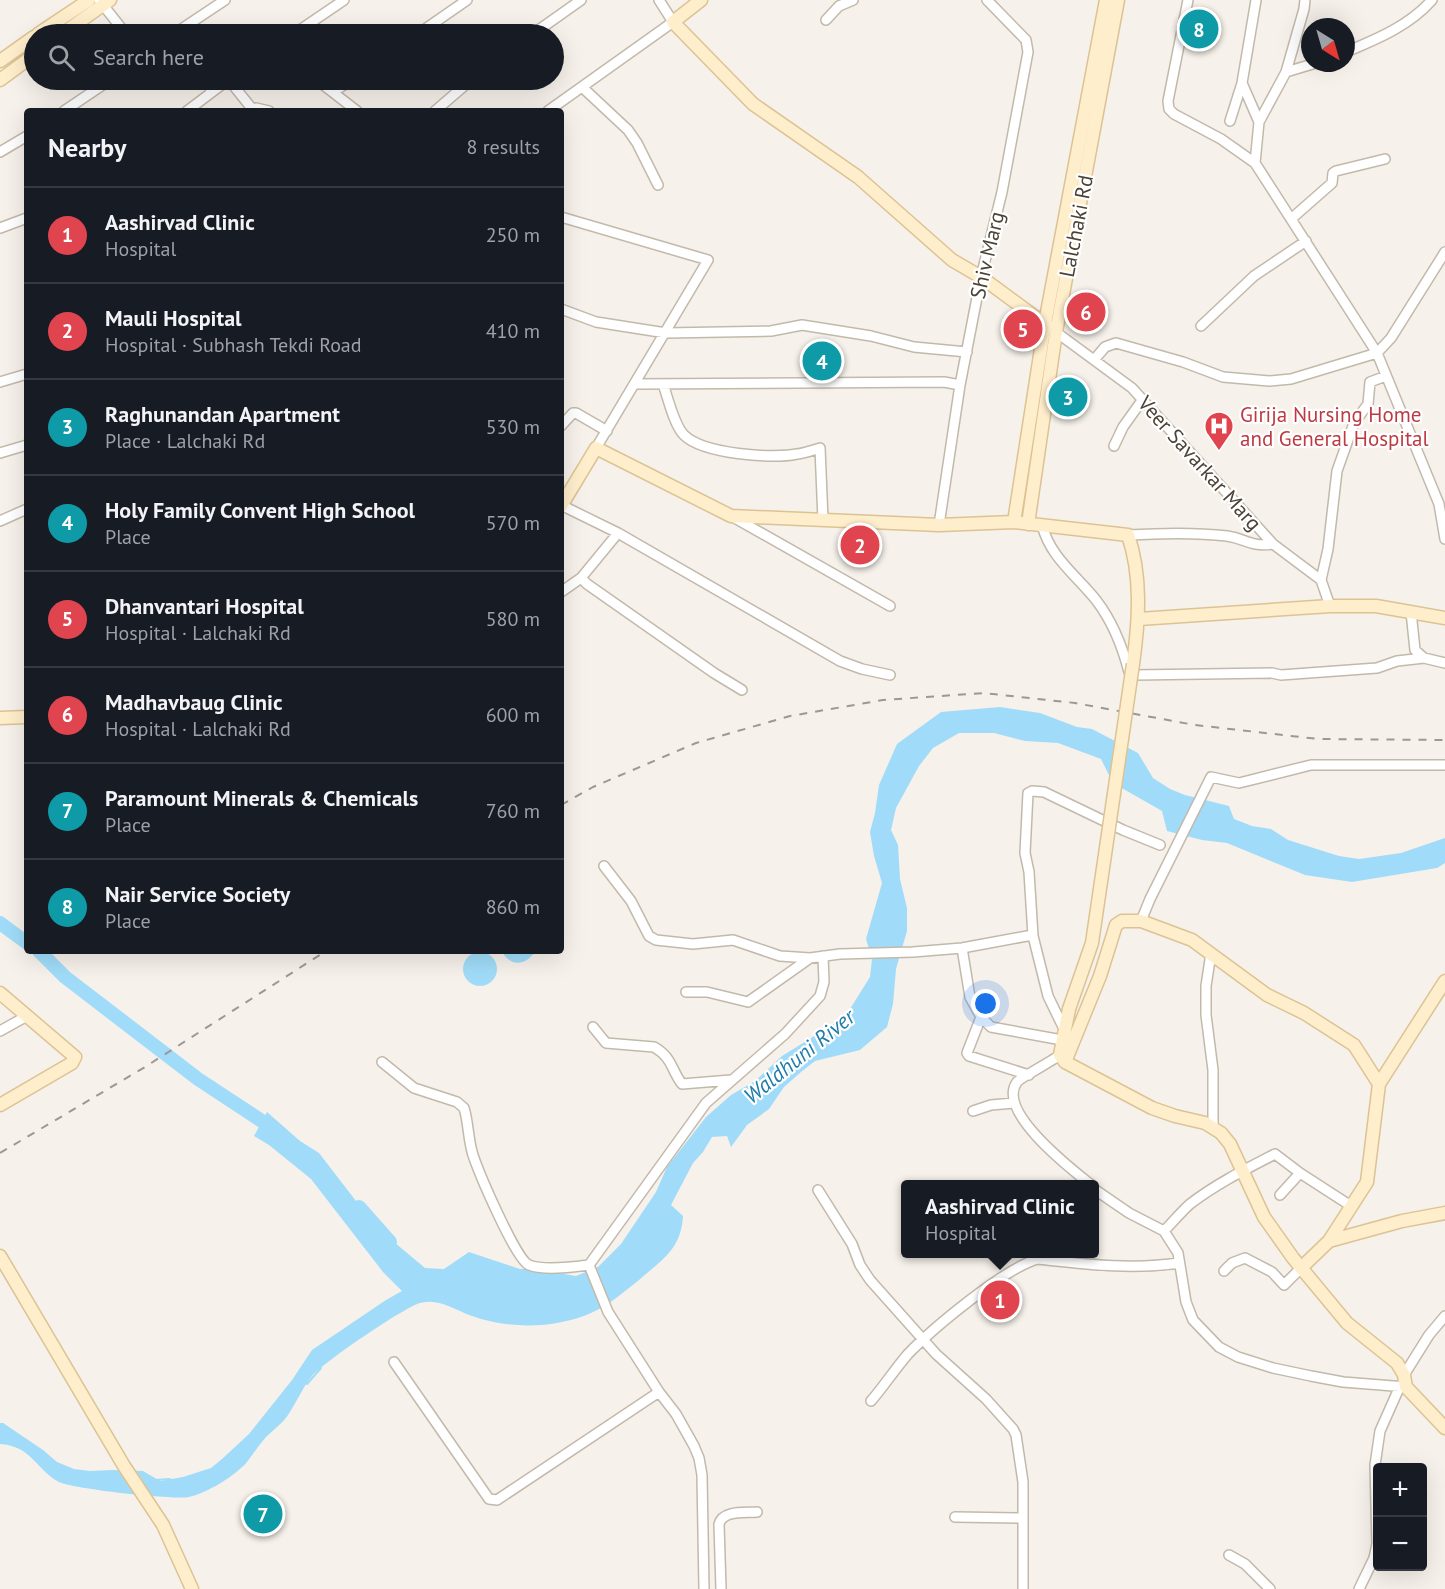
<!DOCTYPE html>
<meta charset="utf-8">
<style>
:root{--surface:#171b24;--page:#242831;--text:#f1f3f6;--muted:#9ea1a6;--line:#363941;--accent:#ff2718}
body{margin:0;font-family:"PT Sans",sans-serif;background:var(--page);color:var(--text)}
.controls{position:absolute;right:18px;bottom:18px;display:grid;overflow:hidden;border-radius:6px;box-shadow:0 6px 24px #0002}
.controls button{width:54px;height:54px;display:grid;place-items:center;padding:0;border:0;border-bottom:2px solid var(--line);background:var(--surface);color:var(--text);font:30px sans-serif}
.compass{position:absolute;left:1301px;top:18px;width:54px;height:54px;border-radius:50%;background:var(--surface);box-shadow:0 6px 24px #0002;rotate:143deg}
.you{position:absolute;left:986px;top:1004px;width:21px;height:21px;margin:-15px;border:4px solid #fff;border-radius:50%;background:#1a73e8;box-shadow:0 0 0 9px #1a73e833}
.badge{display:grid;place-items:center;width:39px;height:39px;border-radius:50%;background:var(--accent);color:#fff;font-size:20px;font-weight:700}
.pin{position:absolute;translate:-50% -50%;border:3px solid #fff;box-shadow:0 2px 6px #0006}
.popup{position:absolute;left:901px;top:1180px;width:198px;height:78px;box-sizing:border-box;display:grid;place-content:center;border-radius:6px;background:var(--surface);filter:drop-shadow(0 2px 4px #0005);font-size:20px;white-space:nowrap;color:var(--muted)}
.popup b{font-size:22px;color:var(--text)}
.popup::after{content:'';position:absolute;left:50%;top:100%;margin-left:-12px;border:12px solid transparent;border-top-color:var(--surface)}
.list{margin:0;padding:0;list-style:none}
h2{display:flex;justify-content:space-between;align-items:center;height:78px;margin:0;padding:0 24px;font-size:26px}
h2 small{font-size:20px;font-weight:400;color:var(--muted)}
.list li{display:grid;grid-template-columns:39px 1fr auto;gap:18px;align-items:center;box-sizing:border-box;height:96px;padding:0 24px;border-top:2px solid var(--line)}
.list b{display:block;font-size:22px;white-space:nowrap}
.list p{margin:0;font-size:20px;white-space:nowrap;color:var(--muted)}
.list em{font-size:20px;font-style:normal;color:var(--muted)}
.icon{flex:none;width:33px;height:33px;fill:none;stroke:currentColor;stroke-width:2;stroke-linecap:round;stroke-linejoin:round}
.map{position:relative;flex:none;width:1445px;height:1589px;overflow:hidden}
.search{position:absolute;background:var(--surface);box-shadow:0 6px 24px #0002;left:24px;top:24px;width:540px;height:66px;display:flex;align-items:center;gap:15px;box-sizing:border-box;padding:0 21px;border-radius:33px;color:var(--muted);font-size:22px}
.panel{position:absolute;background:var(--surface);box-shadow:0 6px 24px #0002;left:24px;top:108px;width:540px;height:846px;border-radius:6px}
.map>svg:first-child{display:block}
.water{fill:#a0dcf9}
.lines{fill:none;stroke-linecap:round;stroke-linejoin:round}
.stream{stroke:#a0dcf9;stroke-width:2}
.river{stroke:#a0dcf9;stroke-width:14}
.street-casing{stroke:#c3b9ab;stroke-width:12}
.secondary-casing{stroke:#dcc394;stroke-width:15}
.street{stroke:#fff;stroke-width:9}
.secondary{stroke:#ffeecb;stroke-width:12}
.rail{stroke:#999;stroke-width:2;stroke-dasharray:8 8;stroke-linecap:butt}
.secondary-bridge-casing{stroke:#dcc394;stroke-width:15;stroke-linecap:butt}
.secondary-bridge{stroke:#ffeecb;stroke-width:12}
.labels{text-anchor:middle;dominant-baseline:central;stroke-width:4.5;stroke-linejoin:round;paint-order:stroke}
.street-label{font-size:21px;fill:#4c4236;stroke:#fff}
.health-label{font-size:21px;fill:#be3a42;stroke:#fff;text-anchor:start}
.water-label{font-size:22px;font-style:italic;fill:#1f7cab;stroke:#fff}
</style>
<div class="map">
<svg width="1445" height="1589" viewBox="0 0 1445 1589">
<rect width="100%" height="100%" fill="#f6f1ea"/>
<path class="water" d="M1000 707 1040 713 1077 727 1092 729 1138 753 1153 778 1170 789 1185 795 1229 806 1234 819 1252 826 1271 829 1288 840 1339 856 1359 859 1401 853 1445 838V863L1437 868 1352 882 1305 875 1227 843 1202 840 1167 831 1162 811 1113 783 1101 759 1058 743 1025 741 994 733H959L933 748 919 766 896 808 891 830 898 845 900 879 907 908V931L896 969 893 1004 887 1027 860 1050 815 1061 801 1072 784 1087 769 1109 747 1125 731 1147 727 1136 712 1137 703 1152 693 1163 671 1205 683 1216C681 1249 663 1259 639 1280 624 1292 609 1305 591 1313 555 1329 508 1329 472 1316 454 1310 440 1298 420 1303 403 1308 324 1362 312 1376 302 1388 297 1402 288 1415 282 1424 273 1430 266 1437 259 1445 253 1454 247 1462 235 1476 207 1493 189 1497 173 1500 74 1489 59 1482 35 1469 32 1446 0 1444V1423H3L43 1450 57 1462 74 1469 90 1471 112 1470 143 1471 160 1481 183 1477 211 1468 222 1459 249 1434 292 1380 312 1350 386 1300 402 1291 383 1272 311 1179 269 1145 254 1136 267 1112 300 1141 319 1153 376 1227 425 1268 444 1269 469 1252 520 1269H534L576 1276 598 1267 621 1244 656 1192 667 1167 706 1117 731 1095 755 1081 782 1056 845 1017 870 977 872 959 866 939 882 883 874 856 870 832 875 813 879 785 897 744 941 712Z
M502 951H535C527 966 509 967 502 951Z
M463 969a17 17 0 1 1 34 0a17 17 0 1 1-34 0Z"/>
<g class="lines">
<path class="stream" d="M307 1384 321 1368
M155 1480 170 1479"/>
<path class="river" d="M0 923 27 943
M39 951 65 977 198 1079 277 1131
M359 1207 390 1242"/>
<g class="street-casing">
<path id="street" d="M99 0 126 34
M1188 0 1168 101 1169 109 1174 114 1221 139 1255 163
M1256 0 1242 83 1259 122 1255 163 1377 353 1439 504 1445 539
M826 20 839 6 853 0
M174 34 225 0
M294 34 344 0
M418 34 467 0
M533 34 581 0
M1346 52C1377 39 1409 26 1432 0
M1286 72 1316 63
M204 80 212 91
M229 80 253 110
M317 80 357 111
M582 87 628 130 637 143 658 185
M333 92 352 80
M64 111 110 80
M187 111 228 80
M253 111 256 108 269 111
M435 111 471 80
M548 111 673 22 659 0
M1230 121 1242 83
M1259 122 1286 72 1304 9 1305 0
M0 152 27 136
M561 217 708 260 596 448
M1291 219 1332 183 1333 173 1336 171 1385 159
M0 228 27 218
M561 309 596 322 666 333 771 331 802 325 871 336 914 347 967 352
M1201 326 1254 276 1306 241
M1056 332 1132 388 1273 544 1321 580 1330 606
M1094 360 1105 347 1116 343 1183 362 1223 377 1269 381 1291 379 1377 353 1391 338 1445 252
M0 382 27 374
M635 384 944 382 960 385
M663 384C668 398 674 425 684 435 703 454 772 459 797 454 805 453 813 450 820 448L823 520
M561 426 573 413H576L607 431
M1114 446 1123 427 1143 399
M0 453 27 445
M561 505 618 533 840 661 862 669 890 675
M733 517 890 606
M0 521 27 509
M939 525 960 385 981 277 1002 192 1028 52 1026 40 987 0
M1042 525C1050 557 1076 575 1096 600 1113 622 1122 645 1129 672L1135 675 1272 673 1281 675 1377 668 1397 661 1424 658 1445 663
M1128 535C1162 533 1194 532 1227 536 1247 539 1249 547 1273 544
M581 578 587 584 714 673 742 690
M1321 580 1328 549 1337 471 1354 423 1368 404 1370 382 1386 376
M561 592 581 578 618 533
M1411 612 1415 650 1424 658
M604 866 631 901 649 936 656 940 693 944 733 940 780 956 810 958 840 954 913 952 962 948 1027 936H1033L1048 996 1064 1029
M1141 921 1150 899 1211 777 1239 783 1311 765H1445
M1033 936 1029 872 1025 853 1028 793 1032 791 1044 792 1123 830 1160 845
M962 948 970 997 981 1017 967 1053 969 1056 1029 1075
M1211 953 1206 986V1015L1213 1070V1128
M686 992H707L748 1002 810 958
M981 1017 991 1027 1062 1040
M593 1027 606 1043 654 1047C673 1058 671 1070 682 1084L731 1080
M0 1031 27 1016
M1060 1055C1052 1061 1020 1078 1017 1082 996 1111 1070 1168 1090 1184
M382 1062 414 1088 457 1102 464 1108C469 1124 468 1143 474 1158 480 1175 516 1260 529 1265 544 1271 573 1267 589 1265
M973 1111 991 1105 1014 1103
M1094 1189 1129 1213 1164 1231 1178 1253 1186 1302 1193 1320 1219 1347 1238 1357 1273 1368 1311 1376 1343 1382 1406 1387
M818 1190 852 1244 860 1265 870 1280 936 1354 986 1399 1013 1429 1016 1435 1023 1482V1589
M1280 1195 1300 1173 1351 1206
M1164 1231C1173 1222 1181 1212 1190 1204 1216 1184 1246 1169 1275 1154L1300 1173
M1224 1271 1232 1263 1245 1258 1272 1272 1284 1285 1301 1268
M394 1362 489 1499 497 1500 659 1392
M1404 1375 1429 1335 1445 1316
M871 1401C884 1386 895 1369 908 1354 932 1329 1006 1267 1038 1259 1085 1264 1131 1270 1179 1263
M955 1517 1023 1518
M1229 1555 1245 1564 1270 1589
M704 1589 702 1475 699 1458 694 1446 676 1414 659 1392 608 1312 589 1265 706 1103 785 1034 820 996 824 982 823 956
M721 1589 719 1524C723 1510 744 1513 757 1512
M1359 1589 1374 1558 1377 1544 1375 1465 1380 1431 1400 1386"/>
</g>
<g class="secondary-casing">
<path id="secondary" d="M701 0 673 22 753 104 858 177 952 260 981 277 1049 327
M38 34 89 0
M62 34 110 0
M0 61 34 37
M0 80 34 55
M561 506 596 448 731 516 939 525 1014 522 1128 535C1142 576 1139 621 1133 664
M1014 522 1045 323 1106 0
M1028 524 1056 332 1118 0
M1139 619 1330 606H1376L1445 618
M0 718 27 717
M0 993 75 1057 72 1063 0 1105
M1069 1009 1060 1055 1065 1062 1152 1108 1175 1116 1205 1123 1221 1133 1230 1144 1264 1217 1293 1258 1347 1323 1397 1363 1404 1375 1406 1387 1445 1428
M1065 1062 1100 976 1116 925 1122 921H1141L1192 940 1267 995 1304 1013 1354 1045 1379 1084
M1329 1241 1402 1221 1445 1213
M0 1256 124 1466 163 1525 192 1589
M1301 1268 1329 1241 1367 1182 1379 1084 1445 981"/>
</g>
<use href="#street" class="street"/>
<use href="#secondary" class="secondary"/>
<path class="rail" d="M561 805 593 787 696 743 790 716 883 700 984 693 1075 703 1195 725 1318 739 1445 740
M0 1153 145 1067 326 951"/>
<g class="secondary-bridge-casing">
<path id="secondary-bridge" d="M1069 1009 1092 943 1133 664"/>
</g>
<use href="#secondary-bridge" class="secondary-bridge"/>
</g>
<defs>
<g id="hospital-pin" transform="scale(1.5)"><path d="M0 17L-7.5 6A9.5 9.5 0 1 1 7.5 6Z" fill="#e0444e" stroke="#fff"/><path d="M-5-5h3v3.5h4V-5h3V5h-3V1.5h-4V5h-3Z" fill="#fff"/></g>
</defs>
<g fill-rule="evenodd">
<use href="#hospital-pin" x="1219" y="426"/>
</g>
<g class="labels">
<g class="street-label">
<text transform="translate(1076 226) rotate(-79)">Lalchaki Rd</text>
<text transform="translate(987 255) rotate(-77)">Shiv Marg</text>
<text transform="translate(1200 463) rotate(48)">Veer Savarkar Marg</text>
</g>
<g class="health-label">
<text x="1240" y="414">Girija Nursing Home<tspan x="1240" dy="24">and General Hospital</tspan></text>
</g>
<g class="water-label">
<text transform="translate(799 1056) rotate(-39)">Waldhuni River</text>
</g>
</g>
</svg>
<div class="controls">
<button>+</button>
<button>−</button>
</div>
<svg class="compass" viewBox="-18 -18 36 36"><path d="M0-13l5 13h-10z" fill="#e53935"/><path d="M0 13l5-13h-10z" fill="#9ea1a6"/></svg>
<div class="you"></div>
<div class="pin badge" style="left:1000px;top:1300px;background:#e0444e">1</div>
<div class="popup"><b>Aashirvad Clinic</b>Hospital</div>
<div class="pin badge" style="left:860px;top:545px;background:#e0444e">2</div>
<div class="pin badge" style="left:1068px;top:397px;background:#0f9aa8">3</div>
<div class="pin badge" style="left:822px;top:361px;background:#0f9aa8">4</div>
<div class="pin badge" style="left:1023px;top:329px;background:#e0444e">5</div>
<div class="pin badge" style="left:1086px;top:312px;background:#e0444e">6</div>
<div class="pin badge" style="left:263px;top:1514px;background:#0f9aa8">7</div>
<div class="pin badge" style="left:1199px;top:29px;background:#0f9aa8">8</div>
<div class="search"><svg class="icon" aria-label="search" viewBox="0 0 24 24"><circle cx="10" cy="10" r="6"/><path d="M15 15l6 6"/></svg>Search here</div>
<section class="panel">
<h2>Nearby<small>8 results</small></h2>
<ul class="list">
<li><span class="badge" style="background:#e0444e">1</span><div><b>Aashirvad Clinic</b><p>Hospital</p></div><em>250 m</em></li>
<li><span class="badge" style="background:#e0444e">2</span><div><b>Mauli Hospital</b><p>Hospital · Subhash Tekdi Road</p></div><em>410 m</em></li>
<li><span class="badge" style="background:#0f9aa8">3</span><div><b>Raghunandan Apartment</b><p>Place · Lalchaki Rd</p></div><em>530 m</em></li>
<li><span class="badge" style="background:#0f9aa8">4</span><div><b>Holy Family Convent High School</b><p>Place</p></div><em>570 m</em></li>
<li><span class="badge" style="background:#e0444e">5</span><div><b>Dhanvantari Hospital</b><p>Hospital · Lalchaki Rd</p></div><em>580 m</em></li>
<li><span class="badge" style="background:#e0444e">6</span><div><b>Madhavbaug Clinic</b><p>Hospital · Lalchaki Rd</p></div><em>600 m</em></li>
<li><span class="badge" style="background:#0f9aa8">7</span><div><b>Paramount Minerals &amp; Chemicals</b><p>Place</p></div><em>760 m</em></li>
<li><span class="badge" style="background:#0f9aa8">8</span><div><b>Nair Service Society</b><p>Place</p></div><em>860 m</em></li>
</ul>
</section>
</div>
